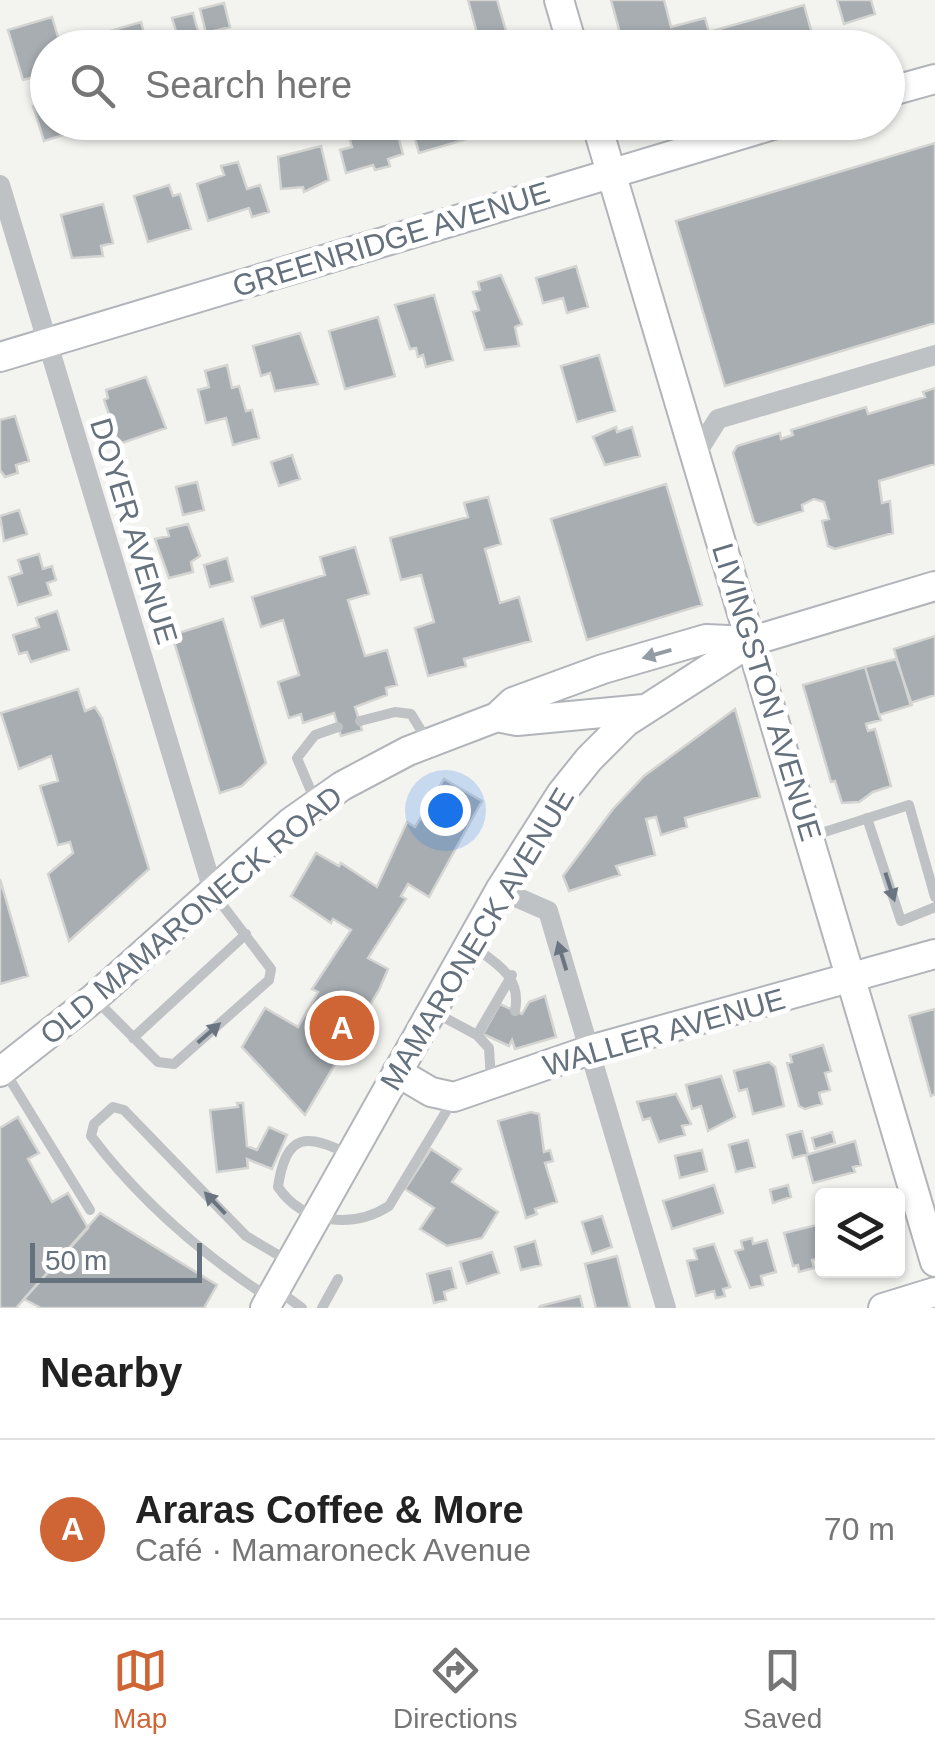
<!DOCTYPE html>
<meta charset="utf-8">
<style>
:root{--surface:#fff;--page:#f2f2f2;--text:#222;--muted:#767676;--line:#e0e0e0;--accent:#cf6434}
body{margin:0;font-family:Arial,sans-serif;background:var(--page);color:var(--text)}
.controls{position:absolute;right:30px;bottom:30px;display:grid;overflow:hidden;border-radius:10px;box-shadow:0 2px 8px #0004}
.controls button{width:90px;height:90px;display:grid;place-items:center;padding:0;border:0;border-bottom:2px solid var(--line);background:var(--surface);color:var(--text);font:50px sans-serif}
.scale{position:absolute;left:30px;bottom:25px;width:172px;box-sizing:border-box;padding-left:10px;border:5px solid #65717d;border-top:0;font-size:28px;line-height:35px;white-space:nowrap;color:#65717d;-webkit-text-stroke:8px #fff;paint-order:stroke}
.you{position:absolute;left:445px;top:810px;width:35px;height:35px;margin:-25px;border:8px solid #fff;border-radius:50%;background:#1a73e8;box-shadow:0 0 0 15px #1a73e833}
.badge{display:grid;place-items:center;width:65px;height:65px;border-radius:50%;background:var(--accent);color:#fff;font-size:32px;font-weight:700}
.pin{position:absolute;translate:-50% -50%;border:5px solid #fff;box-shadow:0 2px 10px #0006}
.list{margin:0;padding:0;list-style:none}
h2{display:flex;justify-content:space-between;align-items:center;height:130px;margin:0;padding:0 40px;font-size:42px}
h2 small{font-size:32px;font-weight:400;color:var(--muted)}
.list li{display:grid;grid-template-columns:65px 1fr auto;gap:30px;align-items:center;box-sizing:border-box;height:180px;padding:0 40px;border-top:2px solid var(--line)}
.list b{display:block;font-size:38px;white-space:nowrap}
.list p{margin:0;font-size:32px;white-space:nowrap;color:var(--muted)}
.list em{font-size:32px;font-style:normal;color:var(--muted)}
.icon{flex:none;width:55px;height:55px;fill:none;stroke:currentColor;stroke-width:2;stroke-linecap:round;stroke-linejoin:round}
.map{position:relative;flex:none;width:935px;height:1308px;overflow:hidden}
.search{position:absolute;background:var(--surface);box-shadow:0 2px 8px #0004;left:30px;right:30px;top:30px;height:110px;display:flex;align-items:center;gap:25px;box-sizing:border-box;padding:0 35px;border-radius:55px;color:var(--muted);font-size:38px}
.sheet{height:310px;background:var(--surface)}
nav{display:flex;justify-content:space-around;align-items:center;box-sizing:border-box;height:140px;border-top:2px solid var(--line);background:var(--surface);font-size:28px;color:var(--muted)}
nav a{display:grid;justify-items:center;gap:5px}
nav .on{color:var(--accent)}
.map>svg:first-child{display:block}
.building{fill:#a7adb1;stroke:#d4d4d2;stroke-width:2.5}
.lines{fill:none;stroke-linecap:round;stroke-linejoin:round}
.secondary-casing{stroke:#b1b5b9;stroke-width:32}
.lane{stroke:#bfc2c4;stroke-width:10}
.street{stroke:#bfc2c4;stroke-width:20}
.secondary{stroke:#fff;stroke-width:28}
.oneway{fill:#939ca4}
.oneway2{fill:#6a7581}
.labels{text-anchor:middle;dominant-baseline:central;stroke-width:10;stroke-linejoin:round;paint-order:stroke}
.street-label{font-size:30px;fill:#65717d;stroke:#fff}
</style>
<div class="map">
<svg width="935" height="1308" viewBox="0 0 935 1308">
<rect width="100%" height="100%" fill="#f3f3f0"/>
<path class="building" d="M468 0H497L509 41 481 48Z
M611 0H664L671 27 705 18 709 32 804 5 816 48H624Z
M837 0H871L875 14 844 24Z
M224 3 230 27 206 33 200 9Z
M193 13 199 35 179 41 172 18Z
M52 17 61 47 48 48V73L23 80 8 30Z
M141 22 148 48H107L103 33Z
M48 93V122H67L70 133 44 141 33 106 41 103 38 96Z
M394 122 403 154 388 159 390 166 375 170 373 165 346 173 340 150 352 147 347 130 367 122Z
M410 122H459L464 140 419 153Z
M935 143V323L725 386 676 221Z
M321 146 329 180 304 192 303 187 281 189 278 157Z
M238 162 247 189 260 185 269 212 252 217 249 208 208 221 197 184 224 175 221 166Z
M169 185 173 196 180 194 191 229 148 242 134 196Z
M103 204 113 243 101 246 103 256 72 258 61 215Z
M576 266 588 307 567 313 563 298 543 303 536 278Z
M501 275 522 324 515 327 519 346 485 350 473 312 479 310 473 292 480 290 478 282Z
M434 295 453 360 426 367 423 355 418 357 416 348 410 349 395 305Z
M378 317 395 376 345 389 329 331Z
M300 333 318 384 275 391 270 373 261 376 253 346Z
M599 355 615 411 577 422 561 366Z
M227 365 232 388 239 386 246 411 252 410 259 438 233 445 226 418 206 423 198 390 209 387 205 371Z
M146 377 166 428 119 444 104 400 108 398 106 390Z
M935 388V464L879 481 882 503 890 501 893 533 835 549 828 546 822 521 829 519 824 502 814 499 802 505 803 511 758 525 754 522 733 453 737 446 780 433 781 439 793 435 791 430 866 407 868 414 925 397 923 392Z
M15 416 29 461 16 465 18 473 5 477 0 470V420Z
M616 427 617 432 632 427 640 456 605 465 593 437Z
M292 455 300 479 279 486 271 462Z
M197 482 204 510 183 515 176 487Z
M666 484 702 605 587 640 551 519Z
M488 497 501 544 485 549 500 603 519 597 531 641 464 659 466 666 428 676 415 628 434 622 421 575 401 580 390 538 468 517 464 503Z
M19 510 27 534 4 541 0 516Z
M188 524 200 556 191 562 193 572 169 578 155 539 169 536 167 529Z
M355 547 369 594 348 600 365 656 387 650 397 685 386 688 387 695 355 707 362 730 341 736 334 713 303 723 301 714 289 718 278 682 299 675 283 620 261 627 252 597 325 575 320 557Z
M39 554 43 569 52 566 56 580 47 583 51 595 18 605 9 577 22 573 18 560Z
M227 558 233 581 210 587 204 565Z
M57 611 69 650 31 662 27 652 19 654 13 635 39 627 36 618Z
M223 619 266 763 242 786 220 793 172 635Z
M935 636V695L910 703 894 649Z
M896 659 912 705 879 715 865 667Z
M865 667 881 720 866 724 868 731 875 729 891 786 873 792 859 802 842 803 835 781 831 782 803 685Z
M78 689 85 711 95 707 102 718 149 869 69 941 48 874 73 853 70 842 58 845 40 786 58 781 51 756 19 769 1 713Z
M735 709 760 797 685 818 687 827 661 835 656 817 646 819 655 855 616 866 620 875 569 891 563 876 613 809 644 776Z
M444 779 482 801 429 897 408 884 401 896 406 899 368 958 388 969 379 990 305 1115 242 1047 265 1008 298 1027 318 992 312 989 351 930 333 919 331 923 291 896 316 853 339 866 341 863 377 887 407 822 415 827Z
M0 879 28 976 0 984Z
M545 996 556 1037 515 1049 512 1040 509 1046 483 1034 500 1004 522 1014 529 1002Z
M935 1009V1094L931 1096 909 1016Z
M823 1045 831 1071 825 1073 830 1090 819 1093 822 1104 805 1109 799 1106 787 1063 792 1062 790 1055Z
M769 1062 775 1067 784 1106 753 1114 747 1089 739 1091 734 1071Z
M721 1076 735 1117 708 1131 701 1106 692 1109 686 1085Z
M676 1094 691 1124 682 1126 685 1135 659 1142 650 1118 643 1120 637 1102Z
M237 1103H243L247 1146 257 1150 269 1127 287 1135 272 1169 247 1159 248 1168 217 1172 210 1110 238 1107Z
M531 1112 539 1114 544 1152 550 1150 553 1161 545 1163 557 1202 535 1209 537 1214 526 1218 498 1121Z
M18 1117 39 1153 28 1159 52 1202 68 1193 88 1228 16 1308H0V1128Z
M802 1131 808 1154 793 1158 787 1135Z
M832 1132 835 1143 815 1149 812 1138Z
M748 1140 755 1167 736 1172 729 1145Z
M855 1141 861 1165 853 1167 855 1172 813 1183 806 1155Z
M431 1149 461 1169 452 1182 498 1212 482 1238 447 1246 420 1229 434 1208 405 1189Z
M702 1150 707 1171 680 1178 675 1156Z
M714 1185 723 1213 672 1229 663 1201Z
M788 1185 791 1197 773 1203 770 1190Z
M100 1213 217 1285 204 1308H41L24 1299Z
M602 1216 612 1247 592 1254 582 1222Z
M817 1225 822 1258 812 1260 814 1268 799 1272 798 1265 793 1266 784 1233Z
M752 1238 753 1244 767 1240 776 1272 761 1276 763 1285 750 1288 735 1251 743 1249 741 1241Z
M535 1241 541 1265 521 1270 515 1247Z
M714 1244 730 1287 723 1289 725 1296 716 1298 714 1291 696 1296 687 1261 697 1259 694 1249Z
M492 1252 499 1273 467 1284 460 1262Z
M617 1256 630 1308H596L585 1264Z
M451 1268 456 1288 444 1292 446 1300 434 1303 427 1274Z
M580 1296 583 1308H539L540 1306Z"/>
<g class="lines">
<g class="secondary-casing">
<path id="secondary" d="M559 0 573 48
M888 92 935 79
M596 122 935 1262
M0 357 783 122
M497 717 517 721 644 709
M0 1072 94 998 291 822 342 786 408 751 497 717 513 702 603 669 706 639 752 641
M397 1072 431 1092 454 1097 590 1050 935 954
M265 1308 500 890 561 794 589 759 626 722 752 641 935 586
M883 1308 935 1292"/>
</g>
<path class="lane" d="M360 721 395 712 411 714 427 740
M316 803 297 758 315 735 338 727
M867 818 901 921 935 907
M812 836 909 805 935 897
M470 944C495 963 522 975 515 1011
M95 999 158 1062 174 1064 269 980 271 969 214 894
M432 1011 477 1035 512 975
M477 1035 489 1048 491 1080
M133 1038 246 934
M4 1070 90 1210
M350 1155C307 1133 286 1132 278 1187 303 1224 353 1229 389 1206L453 1100
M279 1291 302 1308
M269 1298C202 1254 140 1201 91 1136L94 1124 113 1107 124 1110 246 1236 290 1262
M322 1308 338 1279"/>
<path class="street" d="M0 185 214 894
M696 454 718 419 935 355
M500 890 548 911 666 1308"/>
<use href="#secondary" class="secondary"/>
</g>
<defs><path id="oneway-solid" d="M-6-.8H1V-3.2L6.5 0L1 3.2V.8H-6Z" transform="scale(2.5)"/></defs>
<use class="oneway" href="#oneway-solid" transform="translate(657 654) rotate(164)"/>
<g class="oneway2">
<use href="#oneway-solid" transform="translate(890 887) rotate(72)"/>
<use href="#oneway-solid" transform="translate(562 956) rotate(-107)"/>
<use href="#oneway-solid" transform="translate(209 1033) rotate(-41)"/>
<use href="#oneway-solid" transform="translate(215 1203) rotate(-134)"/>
</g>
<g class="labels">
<g class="street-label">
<text transform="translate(391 239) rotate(-17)">GREENRIDGE AVENUE</text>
<text transform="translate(134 531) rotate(73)">DOYER AVENUE</text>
<text transform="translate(767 692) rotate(73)">LIVINGSTON AVENUE</text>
<text transform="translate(191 915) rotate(-40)">OLD MAMARONECK ROAD</text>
<text transform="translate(477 939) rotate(-59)">MAMARONECK AVENUE</text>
<text transform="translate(664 1032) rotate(-16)">WALLER AVENUE</text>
</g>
</g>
</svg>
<div class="controls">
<button><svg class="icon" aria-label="layers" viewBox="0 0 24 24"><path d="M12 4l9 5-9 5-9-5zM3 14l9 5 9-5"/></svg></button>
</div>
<div class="scale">50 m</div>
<div class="you"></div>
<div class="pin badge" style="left:342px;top:1028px">A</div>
<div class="search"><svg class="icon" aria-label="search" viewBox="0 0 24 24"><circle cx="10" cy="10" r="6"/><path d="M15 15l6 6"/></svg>Search here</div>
</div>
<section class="sheet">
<h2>Nearby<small></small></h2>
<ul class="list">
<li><span class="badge">A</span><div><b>Araras Coffee &amp; More</b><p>Café · Mamaroneck Avenue</p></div><em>70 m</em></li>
</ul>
</section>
<nav>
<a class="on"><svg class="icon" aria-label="map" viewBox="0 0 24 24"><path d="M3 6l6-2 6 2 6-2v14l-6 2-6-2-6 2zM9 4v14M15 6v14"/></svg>Map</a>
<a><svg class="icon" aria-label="directions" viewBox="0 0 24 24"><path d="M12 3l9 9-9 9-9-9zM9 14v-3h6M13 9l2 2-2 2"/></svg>Directions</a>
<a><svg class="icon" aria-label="saved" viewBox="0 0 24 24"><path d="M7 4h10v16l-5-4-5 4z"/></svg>Saved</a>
</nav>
